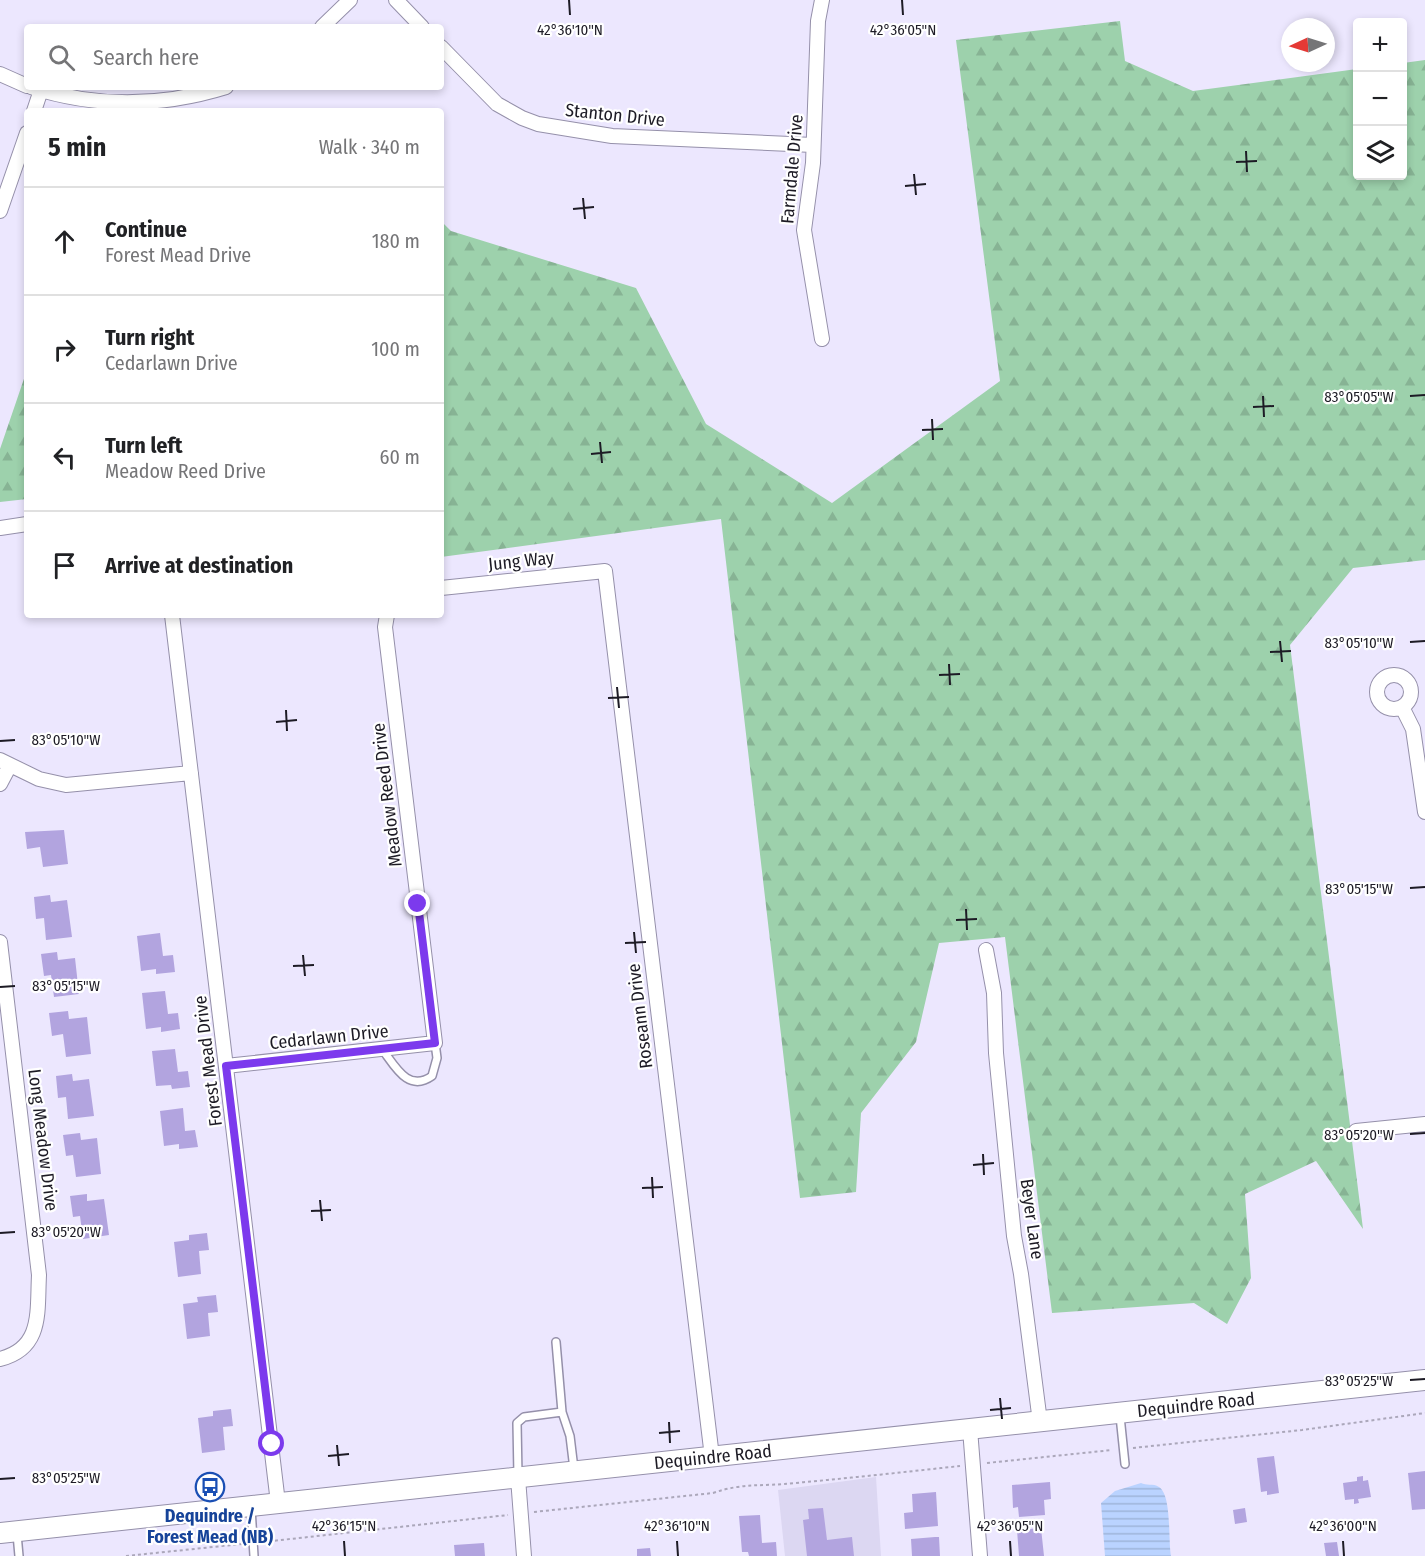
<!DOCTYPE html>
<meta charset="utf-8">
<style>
:root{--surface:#fff;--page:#f2f2f2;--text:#202124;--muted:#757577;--line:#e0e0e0}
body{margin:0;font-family:"Fira Sans Condensed",sans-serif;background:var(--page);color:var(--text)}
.controls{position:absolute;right:18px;top:18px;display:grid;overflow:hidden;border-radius:6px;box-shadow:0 3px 9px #0003}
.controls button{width:54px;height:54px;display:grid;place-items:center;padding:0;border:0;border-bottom:2px solid var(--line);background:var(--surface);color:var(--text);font:30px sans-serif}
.compass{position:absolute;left:1281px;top:18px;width:54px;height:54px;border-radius:50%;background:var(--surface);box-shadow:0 3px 9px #0003;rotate:266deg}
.stop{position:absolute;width:18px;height:18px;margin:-14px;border:4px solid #7c3aed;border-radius:50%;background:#fff}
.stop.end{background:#7c3aed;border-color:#fff;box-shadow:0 2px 6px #0008}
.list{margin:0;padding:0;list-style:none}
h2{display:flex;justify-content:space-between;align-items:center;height:78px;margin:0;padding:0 24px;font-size:26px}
h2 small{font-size:20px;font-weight:400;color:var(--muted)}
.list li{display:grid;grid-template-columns:39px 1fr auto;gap:18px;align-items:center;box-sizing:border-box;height:108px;padding:0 24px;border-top:2px solid var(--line)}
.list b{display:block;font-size:22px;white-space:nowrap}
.list p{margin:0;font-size:20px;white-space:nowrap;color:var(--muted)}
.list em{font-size:20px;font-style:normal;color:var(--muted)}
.icon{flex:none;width:33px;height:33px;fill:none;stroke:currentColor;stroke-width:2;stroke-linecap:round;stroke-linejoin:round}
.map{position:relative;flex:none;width:1425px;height:1556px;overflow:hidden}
.search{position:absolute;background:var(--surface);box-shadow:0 3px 9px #0003;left:24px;top:24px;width:420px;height:66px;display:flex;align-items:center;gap:15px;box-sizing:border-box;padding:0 21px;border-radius:6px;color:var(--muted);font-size:22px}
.panel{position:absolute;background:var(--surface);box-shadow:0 3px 9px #0003;left:24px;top:108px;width:420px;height:510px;border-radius:6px}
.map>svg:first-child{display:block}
.built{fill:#dcd7f2}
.forest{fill:url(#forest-firs)}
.water{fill:url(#water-rules)}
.building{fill:#b2a4df}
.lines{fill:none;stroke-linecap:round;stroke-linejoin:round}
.lane-casing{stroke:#9590aa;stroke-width:10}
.street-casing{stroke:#9590aa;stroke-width:16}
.secondary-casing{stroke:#9590aa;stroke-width:22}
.path{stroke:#aba7ba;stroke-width:2;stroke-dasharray:3 3;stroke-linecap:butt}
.lane{stroke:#fff;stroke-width:7}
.street{stroke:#fff;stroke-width:14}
.secondary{stroke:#fff;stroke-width:20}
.route{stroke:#7c3aed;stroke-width:8}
.ticks{fill:none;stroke:#1d1b25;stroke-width:2}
.labels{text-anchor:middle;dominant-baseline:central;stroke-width:4.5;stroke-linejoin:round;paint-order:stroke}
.street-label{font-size:18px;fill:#1d1b25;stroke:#fff}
.transit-label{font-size:18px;font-weight:bold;fill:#164399;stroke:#fff}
.ticks-label{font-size:15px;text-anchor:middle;fill:#1d1b25;stroke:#fff;stroke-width:4.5;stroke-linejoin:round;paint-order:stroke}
</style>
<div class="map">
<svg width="1425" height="1556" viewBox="0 0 1425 1556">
<defs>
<pattern id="forest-firs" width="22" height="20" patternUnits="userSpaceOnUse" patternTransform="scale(1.5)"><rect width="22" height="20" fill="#9dd1ac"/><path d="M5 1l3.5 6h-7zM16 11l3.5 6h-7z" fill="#87b394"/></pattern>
<pattern id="water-rules" width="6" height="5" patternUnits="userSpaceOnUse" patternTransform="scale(1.5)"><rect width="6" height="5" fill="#bad3ff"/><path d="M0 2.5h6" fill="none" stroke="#9fb5da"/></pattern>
</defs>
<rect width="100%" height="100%" fill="#ece7fe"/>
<path class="built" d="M876 1477 881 1556H785L778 1490Z"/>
<path class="forest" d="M1120 21 1125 61 1193 91 1357 69 1358 176H1402L1403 63 1425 60V560L1353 568 1290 645 1363 1229 1316 1161 1245 1194 1251 1278 1227 1324 1194 1303 1052 1313 1005 937 939 943 916 1042 861 1113 856 1192 800 1198 721 519 441 557V221L451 231 636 288 706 424 832 503 1000 381 956 40Z
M27 370V499L0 502V449Z"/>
<path class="water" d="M1141 1483C1146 1486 1153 1483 1159 1487 1172 1495 1168 1541 1171 1556H1105L1101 1503 1115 1491Z"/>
<path class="building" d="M64 830 68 864 43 867 40 847 27 849 25 832Z
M50 895 51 902 67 900 72 937 46 940 44 918 36 919 34 897Z
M160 933 163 956 173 955 175 972 156 974V969L141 971 137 936Z
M57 952 58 960 75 958 79 994 54 997 51 975 44 976 41 954Z
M165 991 168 1014 178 1013 180 1029 161 1032V1027L146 1029 142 993Z
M68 1011 69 1019 87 1017 91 1054 66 1057 63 1034 52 1036 49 1013Z
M175 1049 178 1072 188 1071 190 1087 172 1089 171 1085 156 1086 152 1051Z
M72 1074 73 1081 89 1079 94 1116 68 1119 66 1097 58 1098 56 1076Z
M183 1108 185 1131 195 1130 198 1147 179 1149V1144L164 1146 160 1111Z
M80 1133 81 1140 97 1138 101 1174 76 1177 73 1155 66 1156 63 1135Z
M87 1194V1201L104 1199 109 1235 83 1239 80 1216 73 1217 70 1196Z
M207 1233 209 1250 199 1251 201 1274 178 1277 174 1242 189 1240V1235Z
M216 1295 218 1312 208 1313 210 1336 187 1339 183 1304 198 1302 197 1297Z
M231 1409 233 1426 223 1427 225 1450 202 1453 198 1418 213 1416V1411Z
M1274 1456 1279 1493 1267 1495V1491L1261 1492 1257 1458Z
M1425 1471V1509L1412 1510 1408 1473Z
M1363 1476V1481L1368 1480 1371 1497 1358 1499 1359 1503 1354 1504V1499L1345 1500 1343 1483 1357 1481V1477Z
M1050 1482 1051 1499 1044 1500 1045 1515 1019 1517 1018 1507 1013 1508 1012 1485Z
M936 1492 938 1526 905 1529 904 1513 913 1512 912 1494Z
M823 1508 827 1540 852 1537 854 1556H807L803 1520 809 1519 808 1509Z
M1245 1508 1247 1522 1235 1524 1233 1510Z
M760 1515 762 1543 776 1542 777 1556H749L748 1552H742L739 1516Z
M1041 1528 1044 1556H1019L1017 1530Z
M935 1537H939L940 1556H912L911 1539Z
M1337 1542 1339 1556H1326L1324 1543Z
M484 1543 485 1556H455L454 1545Z
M650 1548 651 1556H637V1549Z"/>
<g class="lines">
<g class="lane-casing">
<path id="lane" d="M382 1049C395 1066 408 1093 432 1076L437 1058 435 1043
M556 1342 562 1412
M1120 1416 1125 1464
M518 1476 517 1423 524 1417 562 1412 570 1436 574 1469
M251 1508 254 1556
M17 1534 19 1556"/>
</g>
<g class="street-casing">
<path id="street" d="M396 0 422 27
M822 0 818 21 813 163 804 230 822 339
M322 27 350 0
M441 47 497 104 522 118 538 124 612 136 813 145
M0 74 27 86
M31 87C96 108 161 107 226 87
M34 111 41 90
M0 211 27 133
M0 528 27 524
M441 588 605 571 712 1457
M172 615 278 1503
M1377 692a17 17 0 1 1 34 0a17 17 0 1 1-34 0Z
M1402 707 1413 729 1425 812
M0 760 39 779 66 785 191 773
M0 784 10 765
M0 942 39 1275C37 1312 43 1348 0 1359
M986 950 994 993 996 1053 1014 1236 1021 1274 1040 1422
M226 1066 435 1043 385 627 387 615
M1356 1131 1425 1124
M970 1429 980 1556
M518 1478 524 1556"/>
</g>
<g class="secondary-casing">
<path id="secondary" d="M0 1533 1425 1380"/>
</g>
<path class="path" d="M1133 1448 1302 1430 1425 1413
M987 1463 1112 1450
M534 1512 713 1493C745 1482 763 1487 795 1483 850 1478 905 1472 960 1466
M263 1542 508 1515
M126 1556 242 1544"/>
<use href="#lane" class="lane"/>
<use href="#street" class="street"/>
<use href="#secondary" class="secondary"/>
</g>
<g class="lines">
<path class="route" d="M272 1444 226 1066 435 1043 418 904"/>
</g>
<path class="ticks" d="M569 0 570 15M902 0 903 15M1246 151 1247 172M1236 162 1257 161M914 174 916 195M905 186 926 184M583 198 585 219M573 209 594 207M1263 396 1264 417M1410 396 1425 395M1253 407 1274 406M932 419 933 440M922 430 943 429M600 442 602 463M591 454 611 452M1280 641 1282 662M1410 642 1425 641M1270 652 1291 651M949 664 950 685M939 675 960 674M617 687 619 708M608 698 629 697M286 710 287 731M276 722 297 720M0 741 15 740M1410 888 1425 887M966 909 967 930M956 920 977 919M634 932 636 953M625 943 646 942M303 955 305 976M293 966 314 965M0 987 15 986M1410 1134 1425 1133M983 1154 984 1175M973 1165 994 1163M652 1177 653 1198M642 1188 663 1187M320 1200 322 1221M311 1211 331 1210M0 1233 15 1232M1410 1380 1425 1379M1000 1398 1002 1419M990 1410 1011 1408M669 1422 670 1443M659 1433 680 1431M337 1445 339 1466M328 1456 349 1454M0 1479 15 1478M344 1541 345 1556M677 1541 678 1556M1010 1541 1011 1556M1343 1541 1344 1556"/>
<defs>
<g id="bus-ring" transform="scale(1.5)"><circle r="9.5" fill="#fff" stroke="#1a4fb4" stroke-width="1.5"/><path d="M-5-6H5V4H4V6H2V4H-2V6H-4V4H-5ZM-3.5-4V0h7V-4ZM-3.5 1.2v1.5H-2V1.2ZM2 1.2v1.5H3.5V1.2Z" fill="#1a4fb4"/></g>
</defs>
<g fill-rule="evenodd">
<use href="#bus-ring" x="210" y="1487"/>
</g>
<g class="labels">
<g class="street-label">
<text transform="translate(615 115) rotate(6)">Stanton Drive</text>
<text transform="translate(792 169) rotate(-85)">Farmdale Drive</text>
<text transform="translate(521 561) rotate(-6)">Jung Way</text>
<text transform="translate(387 795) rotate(-97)">Meadow Reed Drive</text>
<text transform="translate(640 1016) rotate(-97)">Roseann Drive</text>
<text transform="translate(329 1037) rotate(-6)">Cedarlawn Drive</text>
<text transform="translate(208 1061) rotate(-97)">Forest Mead Drive</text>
<text transform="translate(43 1140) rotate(83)">Long Meadow Drive</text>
<text transform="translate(1032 1219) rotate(82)">Beyer Lane</text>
<text transform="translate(1196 1405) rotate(-6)">Dequindre Road</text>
<text transform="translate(713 1457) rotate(-6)">Dequindre Road</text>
</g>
<g class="transit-label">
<text x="210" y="1516">Dequindre /<tspan x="210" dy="21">Forest Mead (NB)</tspan></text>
</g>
</g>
<g class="ticks-label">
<text x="570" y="35">42°36'10"N</text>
<text x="903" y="35">42°36'05"N</text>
<text x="1359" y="402">83°05'05"W</text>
<text x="1359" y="648">83°05'10"W</text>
<text x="66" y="745">83°05'10"W</text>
<text x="1359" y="894">83°05'15"W</text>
<text x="66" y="991">83°05'15"W</text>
<text x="1359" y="1140">83°05'20"W</text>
<text x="66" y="1237">83°05'20"W</text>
<text x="1359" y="1386">83°05'25"W</text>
<text x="66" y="1483">83°05'25"W</text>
<text x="344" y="1531">42°36'15"N</text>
<text x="677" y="1531">42°36'10"N</text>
<text x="1010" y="1531">42°36'05"N</text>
<text x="1343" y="1531">42°36'00"N</text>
</g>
</svg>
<div class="controls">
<button>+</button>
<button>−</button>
<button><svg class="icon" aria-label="layers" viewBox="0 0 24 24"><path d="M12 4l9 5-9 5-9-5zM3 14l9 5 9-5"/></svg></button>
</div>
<svg class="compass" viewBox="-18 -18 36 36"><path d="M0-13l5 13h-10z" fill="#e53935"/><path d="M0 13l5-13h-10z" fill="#757577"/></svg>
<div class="stop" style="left:272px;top:1444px"></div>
<div class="stop end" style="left:418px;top:904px"></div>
<div class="search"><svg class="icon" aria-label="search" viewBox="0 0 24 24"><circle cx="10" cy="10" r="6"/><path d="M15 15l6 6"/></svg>Search here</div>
<section class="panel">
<h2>5 min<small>Walk · 340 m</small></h2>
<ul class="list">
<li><svg class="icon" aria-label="ahead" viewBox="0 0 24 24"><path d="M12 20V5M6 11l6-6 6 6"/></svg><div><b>Continue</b><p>Forest Mead Drive</p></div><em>180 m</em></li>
<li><svg class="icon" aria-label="right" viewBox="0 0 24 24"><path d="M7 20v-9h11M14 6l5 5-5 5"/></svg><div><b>Turn right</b><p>Cedarlawn Drive</p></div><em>100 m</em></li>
<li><svg class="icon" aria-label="left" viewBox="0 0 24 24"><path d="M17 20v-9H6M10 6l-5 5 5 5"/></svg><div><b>Turn left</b><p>Meadow Reed Drive</p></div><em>60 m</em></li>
<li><svg class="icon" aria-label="arrive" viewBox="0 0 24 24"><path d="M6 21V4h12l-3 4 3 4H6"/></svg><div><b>Arrive at destination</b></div></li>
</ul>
</section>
</div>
